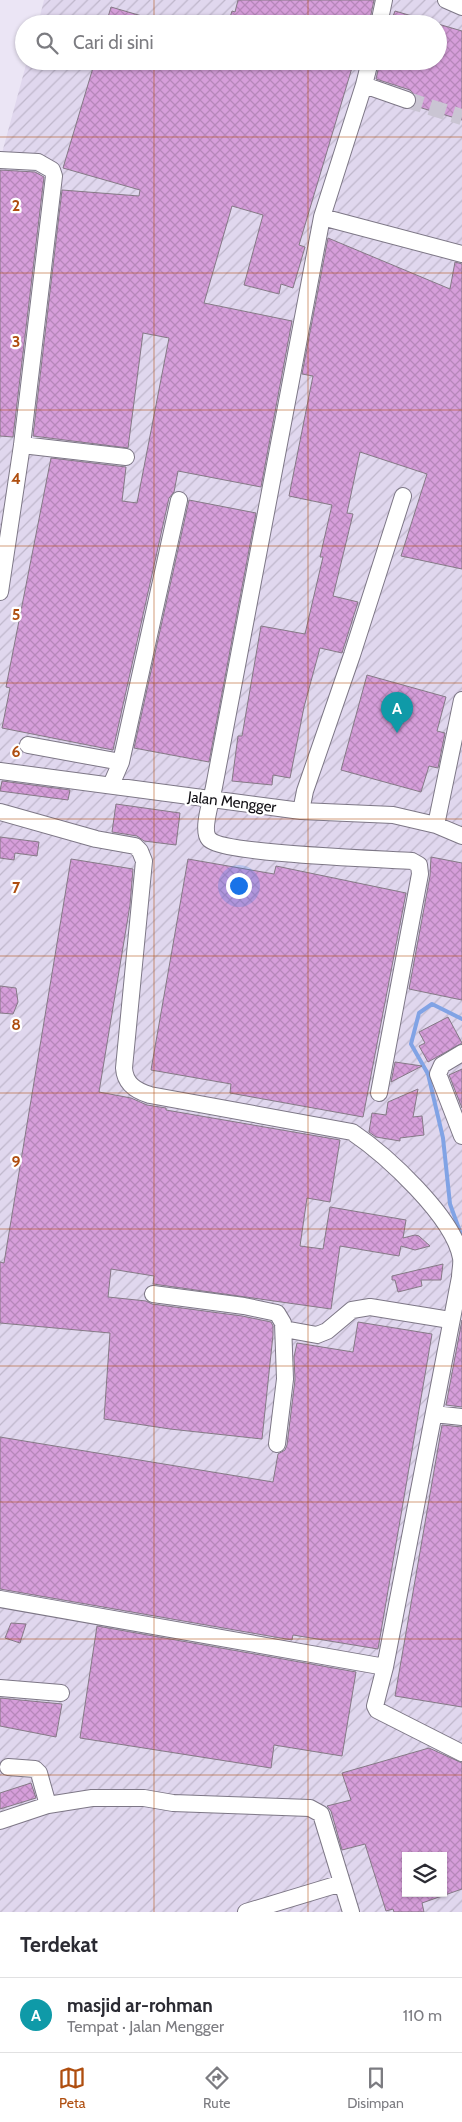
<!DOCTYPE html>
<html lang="id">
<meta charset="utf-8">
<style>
:root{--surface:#fff;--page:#f2f2f3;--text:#2b2b33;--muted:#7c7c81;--line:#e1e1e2;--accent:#af4e0f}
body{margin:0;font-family:Cabin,sans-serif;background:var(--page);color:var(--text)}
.controls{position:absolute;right:15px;bottom:15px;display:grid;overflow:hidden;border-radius:0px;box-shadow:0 1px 4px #0004}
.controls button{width:45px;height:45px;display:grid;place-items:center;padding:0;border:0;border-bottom:1px solid var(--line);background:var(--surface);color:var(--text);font:25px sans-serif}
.you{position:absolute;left:238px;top:885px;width:18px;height:18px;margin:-12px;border:4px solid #fff;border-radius:50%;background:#1a73e8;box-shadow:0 0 0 8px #1a73e833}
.badge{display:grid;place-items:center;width:32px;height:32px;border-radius:50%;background:var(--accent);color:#fff;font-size:16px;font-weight:700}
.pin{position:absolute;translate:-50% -41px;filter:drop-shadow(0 1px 2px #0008)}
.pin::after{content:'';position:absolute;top:26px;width:18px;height:15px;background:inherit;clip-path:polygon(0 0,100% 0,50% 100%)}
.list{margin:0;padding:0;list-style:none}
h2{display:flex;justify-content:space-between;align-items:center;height:65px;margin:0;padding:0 20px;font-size:21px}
h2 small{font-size:16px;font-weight:400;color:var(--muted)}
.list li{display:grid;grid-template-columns:32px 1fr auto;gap:15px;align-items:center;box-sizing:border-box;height:75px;padding:0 20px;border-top:1px solid var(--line)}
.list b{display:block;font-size:19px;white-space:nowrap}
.list p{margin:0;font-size:16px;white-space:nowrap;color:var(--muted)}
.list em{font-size:16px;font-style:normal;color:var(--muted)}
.icon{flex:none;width:28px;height:28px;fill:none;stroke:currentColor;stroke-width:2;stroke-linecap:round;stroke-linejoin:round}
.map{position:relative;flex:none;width:462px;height:1912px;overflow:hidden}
.search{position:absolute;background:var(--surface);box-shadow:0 1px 4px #0004;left:15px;right:15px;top:15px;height:55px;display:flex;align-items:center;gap:12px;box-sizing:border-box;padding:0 18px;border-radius:28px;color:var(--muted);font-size:19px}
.sheet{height:140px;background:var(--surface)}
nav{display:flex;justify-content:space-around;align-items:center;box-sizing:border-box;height:70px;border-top:1px solid var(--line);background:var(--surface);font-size:14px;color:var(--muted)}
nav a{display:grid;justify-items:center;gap:2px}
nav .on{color:var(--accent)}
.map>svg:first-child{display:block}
.industrial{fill:url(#industrial-furrows);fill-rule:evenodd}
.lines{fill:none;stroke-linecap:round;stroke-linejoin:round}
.stream{stroke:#81a3e5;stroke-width:4}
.building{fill:url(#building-cross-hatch);stroke:#857986;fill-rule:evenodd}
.minor-tunnel{stroke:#cac5d3;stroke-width:16;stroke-dasharray:16 8;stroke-linecap:butt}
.minor-casing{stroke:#7d7786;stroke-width:18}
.minor{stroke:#fff;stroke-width:16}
.grid{fill:none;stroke:#af4e0f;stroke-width:1;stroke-opacity:0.55}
.labels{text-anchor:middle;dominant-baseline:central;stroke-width:4.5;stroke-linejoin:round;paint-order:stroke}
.street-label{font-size:15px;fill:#0f0d12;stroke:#fff}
.grid-label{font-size:16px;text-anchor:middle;font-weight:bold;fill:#af4e0f;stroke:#fff;stroke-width:4.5;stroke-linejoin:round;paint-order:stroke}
</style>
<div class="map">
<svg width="462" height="1912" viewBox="0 0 462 1912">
<defs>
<pattern id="industrial-furrows" width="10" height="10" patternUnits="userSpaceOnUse" patternTransform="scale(1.25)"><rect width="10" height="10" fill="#e0d7ee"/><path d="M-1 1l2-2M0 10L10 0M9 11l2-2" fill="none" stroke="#bfb7cb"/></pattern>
<pattern id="building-cross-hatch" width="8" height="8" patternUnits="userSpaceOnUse" patternTransform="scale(1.25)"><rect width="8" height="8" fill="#d69eda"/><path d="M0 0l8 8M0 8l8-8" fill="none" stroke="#b687ba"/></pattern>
</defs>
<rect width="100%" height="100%" fill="#ebe5f5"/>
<path class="industrial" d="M44 0H435L462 11V1912H0V153H2L27 61H438V24H38ZM406 1856H443V1893H406Z"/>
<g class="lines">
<path class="stream" d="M462 1237 450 1204 443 1138 428 1074 411 1044 419 1013 432 1004 462 1019"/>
</g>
<path class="building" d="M238 0H374L369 24H228L232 11 235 12Z
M111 7 159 21V24H106Z
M395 11 429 21V24H390Z
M438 24 462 31V120L415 106 417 98 410 90 376 79 380 61H438Z
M95 61H354L299 245 305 247 293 288 281 284 279 294 244 285 263 215 232 206 204 303 292 321 261 487 178 471 174 492 169 498 113 750 2 728 10 688 6 687 51 458 126 467 122 501 137 503 169 338 143 333 128 448 33 436 62 190 139 196 140 190 63 168Z
M0 170 35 172 44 177 13 437 0 436Z
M328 238 450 289 455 262 462 264V569L401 556 427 474 360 452 347 513 353 514 333 596 358 602 342 653 320 648 304 707 290 778 273 775 272 785 232 781 238 736H242L261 626 305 634 323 557H320L332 505 289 496 313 376 302 374Z
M189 500 256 513 209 762 134 748Z
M367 675 446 697 437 731 445 733 438 768 429 766 421 792 341 770Z
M2 781 70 790 68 800 0 791Z
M116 804 180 813 176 845 144 841 137 836 112 832Z
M0 837 39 842 37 856 15 853 14 860 0 858Z
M431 857 462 863V1000L409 989 430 876Z
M71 859 133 869 130 905 99 1092 131 1098 147 1105 166 1108V1110L340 1140 330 1202 307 1198 300 1246 323 1249 330 1207 406 1220 403 1238 415 1235 419 1236 430 1246 415 1250 401 1246 399 1256 340 1246 331 1309 153 1284 154 1276 111 1269 108 1297 146 1301 152 1304 242 1316 271 1322 273 1326V1335L262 1439 170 1429 104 1419 110 1333 0 1323V1262L4 1263Z
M188 859 274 874 276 866 406 893 363 1117 230 1093 231 1084 151 1070Z
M0 986 16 988 18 1002 13 1014 0 1013Z
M448 1017 462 1043 428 1062 419 1046 425 1043 419 1032Z
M395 1062 422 1066 391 1082Z
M462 1069V1108L449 1075Z
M418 1089 413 1117 422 1116 424 1135 400 1138V1141L376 1137 369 1132 372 1113 386 1115 388 1102Z
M443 1264 441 1280H421L422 1286 398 1292 395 1280H392V1276Z
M462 1320V1407L446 1405Z
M358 1322 432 1334 378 1649 293 1635 292 1640 0 1589V1437L273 1482 278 1454 285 1450 287 1445 295 1380 294 1357 297 1343 353 1352Z
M442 1425 462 1427V1707L395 1696Z
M11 1623 26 1624 20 1643 5 1638Z
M97 1626 356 1672 342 1756 274 1745 271 1768 80 1738Z
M0 1698 62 1704 56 1737 0 1726Z
M429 1748 462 1763V1889L422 1903 424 1912H394L393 1909 386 1911 365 1844 342 1850 331 1811 327 1806 351 1800 342 1773ZM406 1856H443V1893H406Z
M31 1783 36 1798 0 1809V1793Z"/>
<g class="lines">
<path class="minor-tunnel" d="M407 100 462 117"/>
<g class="minor-casing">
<path id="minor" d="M446 0 462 7
M379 24 384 0
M370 61 364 85 322 217 214 787C212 798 201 830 209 839 222 854 382 859 412 861L419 865 420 874 379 1093
M364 85 407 100
M0 160 38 162 52 170 54 176 22 445 0 592
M322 217 462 254
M22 445 126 457
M28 745 121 762
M0 771 301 811 393 815 436 825 462 836
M111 785 121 762 179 500
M301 811 305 791 352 655 403 496
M0 812 96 839 135 846 140 851 144 861 124 1068C125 1084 136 1091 150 1095L352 1132C386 1155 454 1217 461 1258 462 1264 460 1271 460 1277L385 1667 375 1706 377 1710 462 1753
M436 825 462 700
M462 1053 442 1065 438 1074 462 1136
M153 1294 244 1306 277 1313 283 1323 285 1379 277 1444
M284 1329 317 1335 327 1331 352 1310 370 1307 450 1320
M434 1414 462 1417
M0 1599 385 1667
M0 1688 61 1693
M8 1767 35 1769 39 1773 48 1805
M0 1821 48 1805 92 1798H144L173 1803 310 1808 321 1814 351 1912
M246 1912 342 1883"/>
</g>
<use href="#minor" class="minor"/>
</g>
<path class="grid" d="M154 0V24M308 0V24M154 61V1912M308 61V1912M0 137H462M0 273H462M0 410H462M0 546H462M0 683H462M0 819H462M0 956H462M0 1093H462M0 1229H462M0 1366H462M0 1502H462M0 1639H462M0 1775H462"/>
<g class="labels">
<g class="street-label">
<text transform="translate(232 802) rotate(7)">Jalan Mengger</text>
</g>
</g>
<g class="grid-label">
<text x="16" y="211">2</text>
<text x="16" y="347">3</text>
<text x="16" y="484">4</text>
<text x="16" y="620">5</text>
<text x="16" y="757">6</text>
<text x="16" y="893">7</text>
<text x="16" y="1030">8</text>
<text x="16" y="1167">9</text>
</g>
</svg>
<div class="controls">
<button><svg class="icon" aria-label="layers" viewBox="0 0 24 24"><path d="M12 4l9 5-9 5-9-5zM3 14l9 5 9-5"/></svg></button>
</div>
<div class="you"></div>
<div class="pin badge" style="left:397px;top:733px;background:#0f9aa8">A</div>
<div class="search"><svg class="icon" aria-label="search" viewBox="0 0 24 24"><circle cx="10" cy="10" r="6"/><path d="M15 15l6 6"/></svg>Cari di sini</div>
</div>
<section class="sheet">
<h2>Terdekat<small></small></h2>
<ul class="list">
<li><span class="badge" style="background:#0f9aa8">A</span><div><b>masjid ar-rohman</b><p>Tempat · Jalan Mengger</p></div><em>110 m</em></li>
</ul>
</section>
<nav>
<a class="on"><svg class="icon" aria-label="map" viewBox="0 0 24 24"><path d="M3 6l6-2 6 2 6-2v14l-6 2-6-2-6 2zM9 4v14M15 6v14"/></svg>Peta</a>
<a><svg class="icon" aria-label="directions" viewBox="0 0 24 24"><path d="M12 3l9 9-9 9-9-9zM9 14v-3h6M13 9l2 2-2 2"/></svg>Rute</a>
<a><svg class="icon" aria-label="saved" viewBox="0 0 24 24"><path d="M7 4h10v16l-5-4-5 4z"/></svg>Disimpan</a>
</nav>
